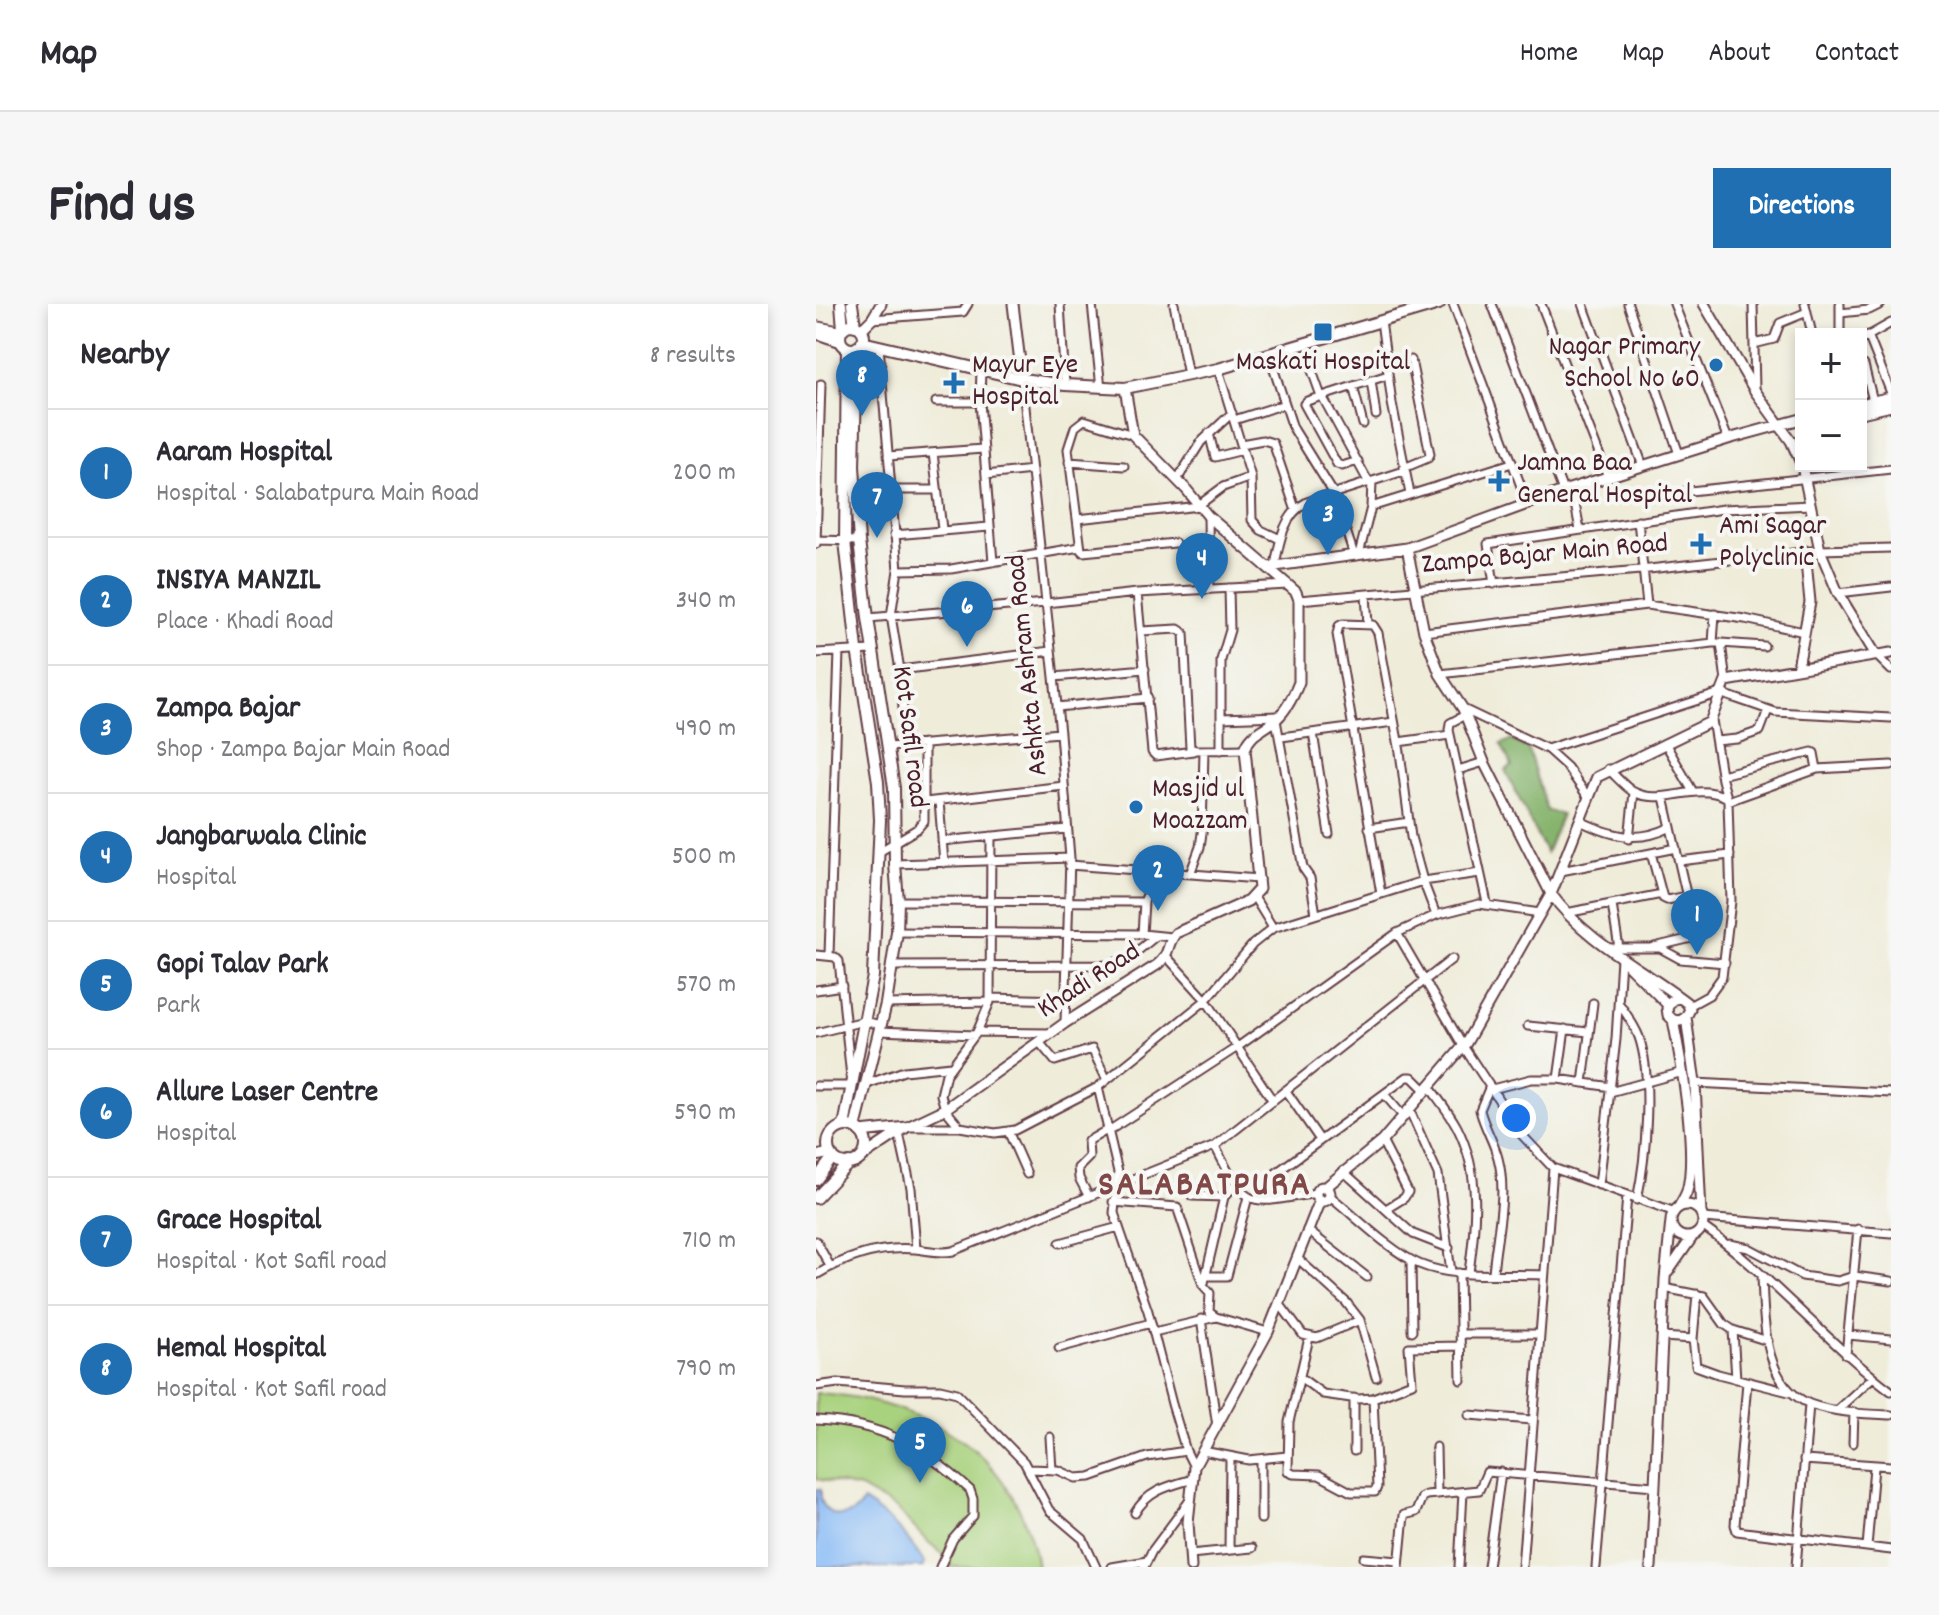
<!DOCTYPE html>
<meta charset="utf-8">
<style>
:root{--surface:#fff;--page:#f7f7f7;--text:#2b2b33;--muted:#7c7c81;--line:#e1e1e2;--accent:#1f6fb2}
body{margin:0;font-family:Dekko,sans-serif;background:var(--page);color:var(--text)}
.controls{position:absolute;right:24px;top:24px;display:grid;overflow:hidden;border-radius:0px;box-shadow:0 4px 12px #0003}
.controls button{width:72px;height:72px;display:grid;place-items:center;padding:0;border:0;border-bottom:2px solid var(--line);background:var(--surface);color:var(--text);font:40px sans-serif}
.you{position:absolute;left:700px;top:814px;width:28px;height:28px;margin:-20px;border:6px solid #fff;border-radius:50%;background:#1a73e8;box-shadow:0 0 0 12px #1a73e833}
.badge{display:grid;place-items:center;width:52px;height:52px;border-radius:50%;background:var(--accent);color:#fff;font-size:26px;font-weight:700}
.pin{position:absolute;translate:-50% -66px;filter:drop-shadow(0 2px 4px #0008)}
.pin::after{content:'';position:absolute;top:42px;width:28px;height:24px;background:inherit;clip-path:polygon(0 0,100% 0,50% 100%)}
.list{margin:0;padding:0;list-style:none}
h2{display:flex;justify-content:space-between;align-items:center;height:104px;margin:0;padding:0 32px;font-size:34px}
h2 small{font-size:26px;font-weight:400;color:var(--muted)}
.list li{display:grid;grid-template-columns:52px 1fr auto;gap:24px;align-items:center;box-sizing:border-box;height:128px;padding:0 32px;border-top:2px solid var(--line)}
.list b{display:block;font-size:30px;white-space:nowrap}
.list p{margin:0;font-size:26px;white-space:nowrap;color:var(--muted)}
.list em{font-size:26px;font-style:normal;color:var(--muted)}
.map{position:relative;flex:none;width:1075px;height:1263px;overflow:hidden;border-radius:0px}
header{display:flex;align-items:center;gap:48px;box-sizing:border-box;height:112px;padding:0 40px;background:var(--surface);border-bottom:2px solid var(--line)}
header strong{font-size:38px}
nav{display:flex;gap:44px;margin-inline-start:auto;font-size:28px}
.intro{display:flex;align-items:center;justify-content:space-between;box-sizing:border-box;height:192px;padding:0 48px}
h1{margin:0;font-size:56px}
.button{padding:20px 36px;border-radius:0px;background:var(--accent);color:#fff;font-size:28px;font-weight:700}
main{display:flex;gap:48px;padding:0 48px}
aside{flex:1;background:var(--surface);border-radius:0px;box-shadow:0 4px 12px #0003}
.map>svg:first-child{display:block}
.green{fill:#a9d27e;stroke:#7a7854;stroke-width:2}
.forest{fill:#86b46d;stroke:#686a4c;stroke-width:2}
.water{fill:#89bbf6;stroke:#6a6d90;stroke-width:2}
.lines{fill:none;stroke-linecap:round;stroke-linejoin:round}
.minor-casing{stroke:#633e45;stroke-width:11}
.tertiary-casing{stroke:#633e45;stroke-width:13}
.secondary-casing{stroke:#633e45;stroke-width:14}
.minor{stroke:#fff;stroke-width:7}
.tertiary{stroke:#fff;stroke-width:9}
.secondary{stroke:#fff;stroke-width:10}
.poi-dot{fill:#1f6fb2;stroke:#f6f6f2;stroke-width:3}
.labels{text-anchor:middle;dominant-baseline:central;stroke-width:8;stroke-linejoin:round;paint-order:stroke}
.poi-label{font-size:28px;fill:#4a1f2b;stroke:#f6f6f2;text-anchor:start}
.street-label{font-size:28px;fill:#4a1f2b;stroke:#f6f6f2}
.district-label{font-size:36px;font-weight:bold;letter-spacing:2px;fill:#804846;stroke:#f6f6f2}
</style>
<header>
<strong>Map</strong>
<nav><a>Home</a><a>Map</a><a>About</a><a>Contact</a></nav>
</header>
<div class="intro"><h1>Find us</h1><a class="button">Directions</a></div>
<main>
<aside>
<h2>Nearby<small>8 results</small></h2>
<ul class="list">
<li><span class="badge">1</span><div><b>Aaram Hospital</b><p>Hospital · Salabatpura Main Road</p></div><em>200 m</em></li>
<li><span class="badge">2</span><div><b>INSIYA MANZIL</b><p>Place · Khadi Road</p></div><em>340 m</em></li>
<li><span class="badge">3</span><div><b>Zampa Bajar</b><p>Shop · Zampa Bajar Main Road</p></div><em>490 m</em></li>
<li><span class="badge">4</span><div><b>Jangbarwala Clinic</b><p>Hospital</p></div><em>500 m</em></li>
<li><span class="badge">5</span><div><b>Gopi Talav Park</b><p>Park</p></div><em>570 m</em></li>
<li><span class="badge">6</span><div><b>Allure Laser Centre</b><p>Hospital</p></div><em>590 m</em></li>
<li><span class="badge">7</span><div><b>Grace Hospital</b><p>Hospital · Kot Safil road</p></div><em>710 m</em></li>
<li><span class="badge">8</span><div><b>Hemal Hospital</b><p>Hospital · Kot Safil road</p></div><em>790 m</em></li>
</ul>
</aside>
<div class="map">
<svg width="1075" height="1263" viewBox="0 0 1075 1263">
<rect width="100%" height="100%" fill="#f6f6f2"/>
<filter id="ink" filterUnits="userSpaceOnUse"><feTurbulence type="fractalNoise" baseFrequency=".0125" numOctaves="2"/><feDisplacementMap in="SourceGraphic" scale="16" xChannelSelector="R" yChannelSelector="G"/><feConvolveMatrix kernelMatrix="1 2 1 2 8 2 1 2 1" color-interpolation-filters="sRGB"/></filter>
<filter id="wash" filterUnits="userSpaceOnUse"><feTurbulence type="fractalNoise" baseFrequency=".006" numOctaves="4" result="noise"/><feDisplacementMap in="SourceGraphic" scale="32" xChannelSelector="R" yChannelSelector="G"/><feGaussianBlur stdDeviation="1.8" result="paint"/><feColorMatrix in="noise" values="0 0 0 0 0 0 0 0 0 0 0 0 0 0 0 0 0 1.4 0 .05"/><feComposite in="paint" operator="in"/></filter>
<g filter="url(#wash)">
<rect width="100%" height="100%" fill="#efecd9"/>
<path class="green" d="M0 1089C54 1091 129 1115 168 1155 196 1183 216 1225 221 1263H133L135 1257 110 1236 81 1205 44 1184 0 1175Z"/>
<path class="forest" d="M695 436 712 445 731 507 746 510 730 549 689 466 696 462 685 440Z"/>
<path class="water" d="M0 1185H5C1 1213 35 1222 47 1197 75 1215 91 1231 109 1259L107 1263H0Z"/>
</g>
<g filter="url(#ink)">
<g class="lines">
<g class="minor-casing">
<path id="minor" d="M244 0 249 81
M276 0 285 84
M358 0 372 71
M637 0 712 201
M676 0 747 187
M725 0 792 173
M767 0 827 162
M812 0 863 150
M858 0 912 135
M937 0 939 86
M989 0 996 30
M1024 9 1053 6 1065 0
M56 15 147 8 152 0
M565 17 576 99 594 190
M1024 30V0
M1052 31 1075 89
M1045 36 1075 19
M938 40 958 35 964 19 991 8
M63 42 82 266 75 312 84 366 90 442
M453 51 477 124 518 190 538 251
M1048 61 1057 97
M495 64 505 92
M165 65 164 98 177 258
M402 65 435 173 436 216 445 226 464 235
M206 75 244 429 254 554 249 719
M555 76 560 111
M537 82 547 120
M506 92 553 179
M120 98H164
M418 116 469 100
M393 129 399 153 427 146
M317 131 268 116 259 123 252 145 265 246 267 248 359 239
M425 140 447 136 457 139 479 204
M117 149 126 225
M72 152 167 145
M542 157 526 162 521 160 488 100 491 97 572 71
M253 158 308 162
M588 164 612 154 614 150 595 56
M170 171 216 166
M361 176 385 138 416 109
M756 184 764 226
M74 186H121
M865 188 1075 165
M383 201 407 183 435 173
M555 203 696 159
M392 212 393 284
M261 215 384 202
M822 217 831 301
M78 231 173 223
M0 236 43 237
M0 240 5 80
M543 250 555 203 556 178
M459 262C463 238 468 210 491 198L588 167
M82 266 135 265 264 243
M678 280 672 240 907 205 995 201
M321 289 336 448 340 452 377 447
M1022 289 1075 283
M550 291 552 320
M483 296 824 266 1004 246 1075 244
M899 310 897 339H905L910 377
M52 314 230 299 321 289 472 281
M325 327 362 325 368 329 374 444 380 446 429 445
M608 328 831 301 929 315 988 328
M905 339 948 342
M0 349 56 346
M1060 351 1075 366
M84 366 235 347
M624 370 897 339
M238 373 329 365
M241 403 332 394
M647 405 731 445 751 463 772 493
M649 411 634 419 633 426 671 599
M405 414 463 412
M460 416 487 564 494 574 500 610
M497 429 513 530
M465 433 578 418
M900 437 921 435 944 427 952 406
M582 438 634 431
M849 439 876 486
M73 443 244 429
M731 445 904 389 959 408 1075 414
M405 446V356L414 326 413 284
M792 465C800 472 807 481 816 487 846 504 877 477 910 493
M642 466 668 458
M905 471 996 448 998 449 1001 465
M123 497 128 559
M912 497 1001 465 1075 461
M109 498 248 482
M764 517C796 532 821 540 855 523
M553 524 593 518
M813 535 818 488
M126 537 251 525
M63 548 101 525 108 517V440
M835 549 847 594 851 596 871 592
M863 557 914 551
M79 560 254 554
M253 561 443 575
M745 567 860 544
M374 570 384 543 386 529 388 446
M565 590 521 330 523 322 527 320 557 321 562 329 584 448 595 533 607 577 620 611
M438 593 457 624
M82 597 328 598
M796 601 803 644
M750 609 846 590
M81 628 326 630 356 633
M581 629 647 742 706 831 737 864 859 908
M326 630 328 598 340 568
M838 643 880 633 848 493
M791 644H844L864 655 909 659
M0 651 19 653 23 657 35 773
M13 651 23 348
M351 653 390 696 457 797
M75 662 293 661 314 653 340 632
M0 686 26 682
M175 694 249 696
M70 700 174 698
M804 701C811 711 819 722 823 733 837 774 830 854 821 896
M873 702 893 691 906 673 915 597 912 497 906 476 896 416
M712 722 773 728
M63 727 159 731
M161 728 234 729
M0 729 48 717 65 721
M223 738 239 757 276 745 291 776
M742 775 749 725
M767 779 777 699
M879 779 1075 789
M51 780 88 767 135 762
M0 782H35
M613 782C622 795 633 808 641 823 665 870 660 918 653 968
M674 782 664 806C668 823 678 838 682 854 692 891 680 932 677 969
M282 783 390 696 437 640 457 624 607 577 664 569
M676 785 715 775H742L795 783
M470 787 504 836
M794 788 867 768
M568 790 587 812
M593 805 622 870 635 968
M92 823H144L179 829 199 826 282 783 302 868 298 909 332 1007 356 1100 370 1147 378 1163
M144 823 129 805 125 791 130 770 161 728 174 698 175 532
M192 827 211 870
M291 828 423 742 581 629 620 611 663 600 724 609
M83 829 95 884 100 945
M566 837 592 888 588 894 570 905
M399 842C431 906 430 901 500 889
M527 867 597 930 633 944
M460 869 591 773H596L609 786
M783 881 800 735 805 654
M376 892 408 893
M514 892C538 911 575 948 603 960 638 975 689 969 727 971
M273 893 263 874 262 864 273 853 272 837 291 826
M297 898 361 903 387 981 394 989 393 1008 400 1013
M887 914 1075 929
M886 922C954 970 1008 1036 1075 1087
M491 926 551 973
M0 937 14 962
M244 939 303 923
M914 940 933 944 986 972 1022 977 1038 972 1075 977
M481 954 530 998 544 1016 560 1073
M595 956 596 1027
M643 969 645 1076
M0 971C30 953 63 942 99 945 112 946 123 950 137 947L399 842 636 655
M946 971C948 1014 946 1081 994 1100 1018 1109 1050 1110 1075 1111
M390 972H411L432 893
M388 979 408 893 419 881
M848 984 888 992 908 1020 917 1026 952 1037
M881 990 877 1035 880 1062 902 1070 973 1088
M463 999 487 1031 501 1034 544 1016
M385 1015 401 1122
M917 1026 920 1075
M338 1028 400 1013 452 1028
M645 1030H723
M1032 1031 1075 1035
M846 1033 877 1035
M493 1034 473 1118 472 1167 477 1170 503 1171 535 1188H559L561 1183 557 1094
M243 1044 335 1019
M1030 1051 1042 925
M485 1074 507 1090 542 1095 557 1094 596 1079 593 1043 645 1042
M931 1078 919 1221 921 1227 1075 1246
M0 1082 22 1079 89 1085H124L141 1089 208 1158 233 1206 267 1235 280 1263
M538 1094V1147
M1022 1105 1057 1073
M653 1111 716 1116
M0 1116C66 1119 106 1142 154 1186L157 1195V1212L137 1235 124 1263
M234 1133 236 1166
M1037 1139 1038 1108
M620 1143 621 1190
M387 1147 433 1156 471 1152
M445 1156V1215
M988 1156 1075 1162
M213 1165 242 1166 260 1174 274 1173 331 1153 370 1147
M319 1209C332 1186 353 1182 377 1175
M1051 1243 1058 1163
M413 1246 414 1155
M374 1250 436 1244
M548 1254 583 1257
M296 1263 331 1257
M328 1263 336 1247 374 1196
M583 1263 588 1211 600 1208 606 1193 610 1191 663 1186 671 1168 838 1182
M643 1263 647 1188
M672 1263 685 1168
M706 1263 737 864
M780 1263 811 892
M980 1263 993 1100"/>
</g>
<g class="tertiary-casing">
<path id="tertiary" d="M197 0 206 75
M888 0 939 87 975 137 985 159
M45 26 56 15 65 0
M1045 100 1075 93
M1045 109 1075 102
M986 162 1004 246 1022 289 1060 351
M591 244 608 328 624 370 647 405 668 458 735 590C771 639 824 663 871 699L874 705 870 713 864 717 857 716
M452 263 591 244 747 187 912 135 985 115
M982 363 994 298 989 247
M812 661 852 701
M870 713 879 779 885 910
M44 828 91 823
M0 852 14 849
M43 855 91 823 129 805 249 719 341 661C355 650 350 640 360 629L432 597 443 585 429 445C434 430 445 427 457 418 469 409 478 391 483 378V296L480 288 472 281 392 212 370 185 317 131 309 84
M500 890a7 7 0 1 1 14 0a7 7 0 1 1-14 0Z
M510 883 566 837 650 739 735 590 781 473 894 418 910 377 1075 349
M855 917a16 16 0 1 1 32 0a16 16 0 1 1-32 0Z
M862 904C865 899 869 893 871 887 882 849 865 756 857 716L852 711 851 704 856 696 863 694
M852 968 877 932
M375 1263 372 1218 378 1163 452 1028 504 896
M835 1263 849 975 855 917"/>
</g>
<g class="secondary-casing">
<path id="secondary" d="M25 0 27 25
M36 0 39 22
M24 33a12 12 0 1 1 24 0a12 12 0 1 1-24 0Z
M0 23 25 28
M0 29 24 37
M46 38 206 75 249 81 309 84 402 65 623 0
M28 822 57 672 64 516 62 478 41 345 29 237 31 44
M12 841a19 19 0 1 1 38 0a19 19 0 1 1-38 0Z
M39 824 70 700 81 628 82 597 79 560 78 484 52 314 43 237 38 162 41 43
M0 876 17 853
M0 894 33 859"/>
</g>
<use href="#minor" class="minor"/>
<use href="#tertiary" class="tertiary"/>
<use href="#secondary" class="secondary"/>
</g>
</g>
<g class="poi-dot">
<rect x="497" y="18" width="20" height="20" rx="4"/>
<circle cx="900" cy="61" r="8"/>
<path d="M134 67h8v8h8v8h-8v8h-8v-8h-8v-8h8z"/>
<path d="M679 165h8v8h8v8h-8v8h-8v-8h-8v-8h8z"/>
<path d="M881 228h8v8h8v8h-8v8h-8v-8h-8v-8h8z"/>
<circle cx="320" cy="503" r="8"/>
</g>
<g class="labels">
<g class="poi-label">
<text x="884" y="45" text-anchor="end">Nagar Primary<tspan x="884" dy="32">School No 60</tspan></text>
<text x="507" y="60" text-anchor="middle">Maskati Hospital</text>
<text x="156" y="63">Mayur Eye<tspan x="156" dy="32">Hospital</tspan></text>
<text x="701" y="161">Jamna Baa<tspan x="701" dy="32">General Hospital</tspan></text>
<text x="903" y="224">Ami Sagar<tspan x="903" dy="32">Polyclinic</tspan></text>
<text x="336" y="487">Masjid ul<tspan x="336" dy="32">Moazzam</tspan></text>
</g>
<g class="street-label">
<text transform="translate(729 252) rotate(-5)">Zampa Bajar Main Road</text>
<text transform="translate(213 361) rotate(-96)">Ashkta Ashram Road</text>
<text transform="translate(92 433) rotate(83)">Kot Safil road</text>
<text transform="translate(274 678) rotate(-33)">Khadi Road</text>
</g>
<g class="district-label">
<text x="389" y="883">SALABATPURA</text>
</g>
</g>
</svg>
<div class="controls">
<button>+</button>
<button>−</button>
</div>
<div class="you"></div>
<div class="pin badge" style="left:881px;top:651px">1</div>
<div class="pin badge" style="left:342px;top:607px">2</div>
<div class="pin badge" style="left:512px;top:251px">3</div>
<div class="pin badge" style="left:386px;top:295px">4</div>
<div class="pin badge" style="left:104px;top:1179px">5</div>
<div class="pin badge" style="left:151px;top:343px">6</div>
<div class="pin badge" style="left:61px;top:234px">7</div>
<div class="pin badge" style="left:46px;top:112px">8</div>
</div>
</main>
